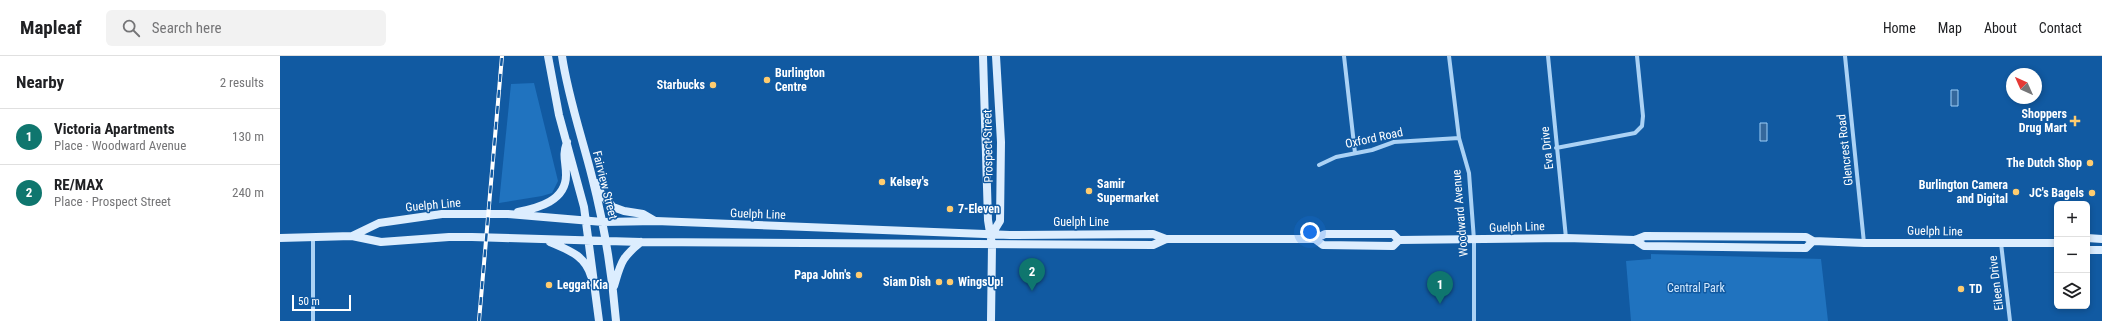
<!DOCTYPE html>
<meta charset="utf-8">
<style>
:root{--surface:#fff;--page:#f2f2f2;--text:#202124;--muted:#757577;--line:#e0e0e0;--accent:#0f766e}
body{margin:0;font-family:"Roboto Condensed",sans-serif;background:var(--page);color:var(--text)}
.controls{position:absolute;right:12px;bottom:12px;display:grid;overflow:hidden;border-radius:6px;box-shadow:0 2px 6px #0003}
.controls button{width:36px;height:36px;display:grid;place-items:center;padding:0;border:0;border-bottom:1px solid var(--line);background:var(--surface);color:var(--text);font:20px sans-serif}
.compass{position:absolute;left:1726px;top:12px;width:36px;height:36px;border-radius:50%;background:var(--surface);box-shadow:0 2px 6px #0003;rotate:315deg}
.scale{position:absolute;left:12px;bottom:10px;width:59px;box-sizing:border-box;padding-left:4px;border:2px solid #fff;border-top:0;font-size:11px;line-height:14px;white-space:nowrap;color:#fff;-webkit-text-stroke:3px #115aa2;paint-order:stroke}
.you{position:absolute;left:1030px;top:176px;width:14px;height:14px;margin:-10px;border:3px solid #fff;border-radius:50%;background:#1a73e8;box-shadow:0 0 0 6px #1a73e833}
.badge{display:grid;place-items:center;width:26px;height:26px;border-radius:50%;background:var(--accent);color:#fff;font-size:13px;font-weight:700}
.pin{position:absolute;translate:-50% -33px;filter:drop-shadow(0 1px 2px #0008)}
.pin::after{content:'';position:absolute;top:21px;width:14px;height:12px;background:inherit;clip-path:polygon(0 0,100% 0,50% 100%)}
.list{margin:0;padding:0;list-style:none}
h2{display:flex;justify-content:space-between;align-items:center;height:52px;margin:0;padding:0 16px;font-size:17px}
h2 small{font-size:13px;font-weight:400;color:var(--muted)}
.list li{display:grid;grid-template-columns:26px 1fr auto;gap:12px;align-items:center;box-sizing:border-box;height:56px;padding:0 16px;border-top:1px solid var(--line)}
.list b{display:block;font-size:15px;white-space:nowrap}
.list p{margin:0;font-size:13px;white-space:nowrap;color:var(--muted)}
.list em{font-size:13px;font-style:normal;color:var(--muted)}
.icon{flex:none;width:22px;height:22px;fill:none;stroke:currentColor;stroke-width:2;stroke-linecap:round;stroke-linejoin:round}
.map{position:relative;flex:none;width:1822px;height:265px;overflow:hidden}
header{display:flex;align-items:center;gap:24px;box-sizing:border-box;height:56px;padding:0 20px;background:var(--surface);border-bottom:1px solid var(--line)}
header strong{font-size:19px}
nav{display:flex;gap:22px;margin-inline-start:auto;font-size:14px}
.search{width:280px;height:36px;background:var(--page);display:flex;align-items:center;gap:10px;box-sizing:border-box;padding:0 14px;border-radius:6px;color:var(--muted);font-size:15px}
main{display:flex}
aside{flex:1;background:var(--surface)}
.map>svg:first-child{display:block}
.green{fill:#2073bf}
.water{fill:#35689c;stroke:#9dcef8}
.lines{fill:none;stroke-linecap:round;stroke-linejoin:round}
.street{stroke:#abd2f5;stroke-width:4}
.secondary{stroke:#dcedfe;stroke-width:8}
.rail-casing{stroke:#fff;stroke-width:4}
.rail{stroke:#115aa2;stroke-width:2.5;stroke-dasharray:8;stroke-linecap:butt}
.poi-dot{fill:#ffcc6f;stroke:#115aa2;stroke-width:1.5}
.labels{text-anchor:middle;dominant-baseline:central;stroke-width:3;stroke-linejoin:round;paint-order:stroke}
.poi-label{font-size:12px;font-weight:bold;fill:#fff;stroke:#115aa2;text-anchor:start}
.street-label{font-size:12px;fill:#fff;stroke:#115aa2}
.park-label{font-size:12px;fill:#d4eafe;stroke:#115aa2}
</style>
<header>
<strong>Mapleaf</strong>
<div class="search"><svg class="icon" aria-label="search" viewBox="0 0 24 24"><circle cx="10" cy="10" r="6"/><path d="M15 15l6 6"/></svg>Search here</div>
<nav><a>Home</a><a>Map</a><a>About</a><a>Contact</a></nav>
</header>
<main>
<aside>
<h2>Nearby<small>2 results</small></h2>
<ul class="list">
<li><span class="badge">1</span><div><b>Victoria Apartments</b><p>Place · Woodward Avenue</p></div><em>130 m</em></li>
<li><span class="badge">2</span><div><b>RE/MAX</b><p>Place · Prospect Street</p></div><em>240 m</em></li>
</ul>
</aside>
<div class="map">
<svg width="1822" height="265" viewBox="0 0 1822 265">
<rect width="100%" height="100%" fill="#115aa2"/>
<path class="green" d="M254 27 278 125 272 137 262 140 219 147 231 28Z
M1371 198 1541 203 1548 265H1351L1346 205 1371 203Z"/>
<path class="water" d="M1671 34H1678V50H1671Z
M1480 67H1487V85H1480Z"/>
<g class="lines">
<path class="street" d="M1064 0 1075 97
M1169 0 1179 82 1189 117 1194 184V265
M1268 0 1286 182
M1565 0 1584 187
M1276 92 1355 77 1362 70 1363 60 1357 0
M1039 109 1056 101 1092 94 1114 86 1179 82
M33 183V265
M1721 187 1730 265"/>
<path class="secondary" d="M268 0 279 59 304 151 319 265
M282 0C288 41 302 81 312 121 324 168 332 216 336 265
M703 0 708 164 712 189 711 265
M316 127 322 139 333 151 344 155 363 158 375 165
M238 156C258 152 286 145 286 119 286 104 282 101 287 86
M712 178 720 165 721 86 716 0
M72 180 99 167 162 158H228L323 166 376 165 730 179 873 178 886 183
M0 182 72 180 101 186 169 181H192L361 186 873 189 886 183H1035L1045 178H1113L1119 184
M1807 182 1822 183
M1035 183 1043 189 1113 190 1119 184 1286 182 1355 184 1365 180 1526 181 1533 185 1584 187H1777
M1355 184 1364 190 1526 192 1533 185
M270 186C288 194 305 199 311 220
M1807 194H1822
M334 230C341 207 341 202 361 186"/>
<g class="rail-casing">
<path id="rail" d="M199 265 222 0"/>
</g>
<use href="#rail" class="rail"/>
</g>
<g class="poi-dot">
<circle cx="487" cy="24" r="4"/>
<circle cx="433" cy="29" r="4"/>
<path d="M1793 59h4v4h4v4h-4v4h-4v-4h-4v-4h4z"/>
<circle cx="1810" cy="107" r="4"/>
<circle cx="602" cy="126" r="4"/>
<circle cx="809" cy="135" r="4"/>
<circle cx="1736" cy="136" r="4"/>
<circle cx="1812" cy="137" r="4"/>
<circle cx="670" cy="153" r="4"/>
<circle cx="579" cy="219" r="4"/>
<circle cx="659" cy="226" r="4"/>
<circle cx="670" cy="226" r="4"/>
<circle cx="269" cy="229" r="4"/>
<circle cx="1681" cy="233" r="4"/>
</g>
<g class="labels">
<g class="poi-label">
<text x="495" y="17">Burlington<tspan x="495" dy="14">Centre</tspan></text>
<text x="425" y="29" text-anchor="end">Starbucks</text>
<text x="1787" y="58" text-anchor="end">Shoppers<tspan x="1787" dy="14">Drug Mart</tspan></text>
<text x="1802" y="107" text-anchor="end">The Dutch Shop</text>
<text x="610" y="126">Kelsey's</text>
<text x="817" y="128">Samir<tspan x="817" dy="14">Supermarket</tspan></text>
<text x="1728" y="129" text-anchor="end">Burlington Camera<tspan x="1728" dy="14">and Digital</tspan></text>
<text x="1804" y="137" text-anchor="end">JC's Bagels</text>
<text x="678" y="153">7-Eleven</text>
<text x="571" y="219" text-anchor="end">Papa John's</text>
<text x="651" y="226" text-anchor="end">Siam Dish</text>
<text x="678" y="226">WingsUp!</text>
<text x="277" y="229">Leggat Kia</text>
<text x="1689" y="233">TD</text>
</g>
<g class="street-label">
<text transform="translate(1094 82) rotate(-12)">Oxford Road</text>
<text transform="translate(708 90) rotate(-91)">Prospect Street</text>
<text transform="translate(1267 92) rotate(-96)">Eva Drive</text>
<text transform="translate(1565 94) rotate(-96)">Glencrest Road</text>
<text transform="translate(325 129) rotate(76)">Fairview Street</text>
<text transform="translate(153 149) rotate(-5)">Guelph Line</text>
<text transform="translate(1180 157) rotate(-95)">Woodward Avenue</text>
<text transform="translate(478 158) rotate(2)">Guelph Line</text>
<text x="801" y="166">Guelph Line</text>
<text transform="translate(1237 171) rotate(-2)">Guelph Line</text>
<text transform="translate(1655 175) rotate(1)">Guelph Line</text>
<text transform="translate(1716 227) rotate(-97)">Eileen Drive</text>
</g>
<g class="park-label">
<text x="1416" y="232">Central Park</text>
</g>
</g>
</svg>
<div class="controls">
<button>+</button>
<button>−</button>
<button><svg class="icon" aria-label="layers" viewBox="0 0 24 24"><path d="M12 4l9 5-9 5-9-5zM3 14l9 5 9-5"/></svg></button>
</div>
<svg class="compass" viewBox="-18 -18 36 36"><path d="M0-13l5 13h-10z" fill="#e53935"/><path d="M0 13l5-13h-10z" fill="#757577"/></svg>
<div class="scale">50 m</div>
<div class="you"></div>
<div class="pin badge" style="left:1160px;top:248px">1</div>
<div class="pin badge" style="left:752px;top:235px">2</div>
</div>
</main>
